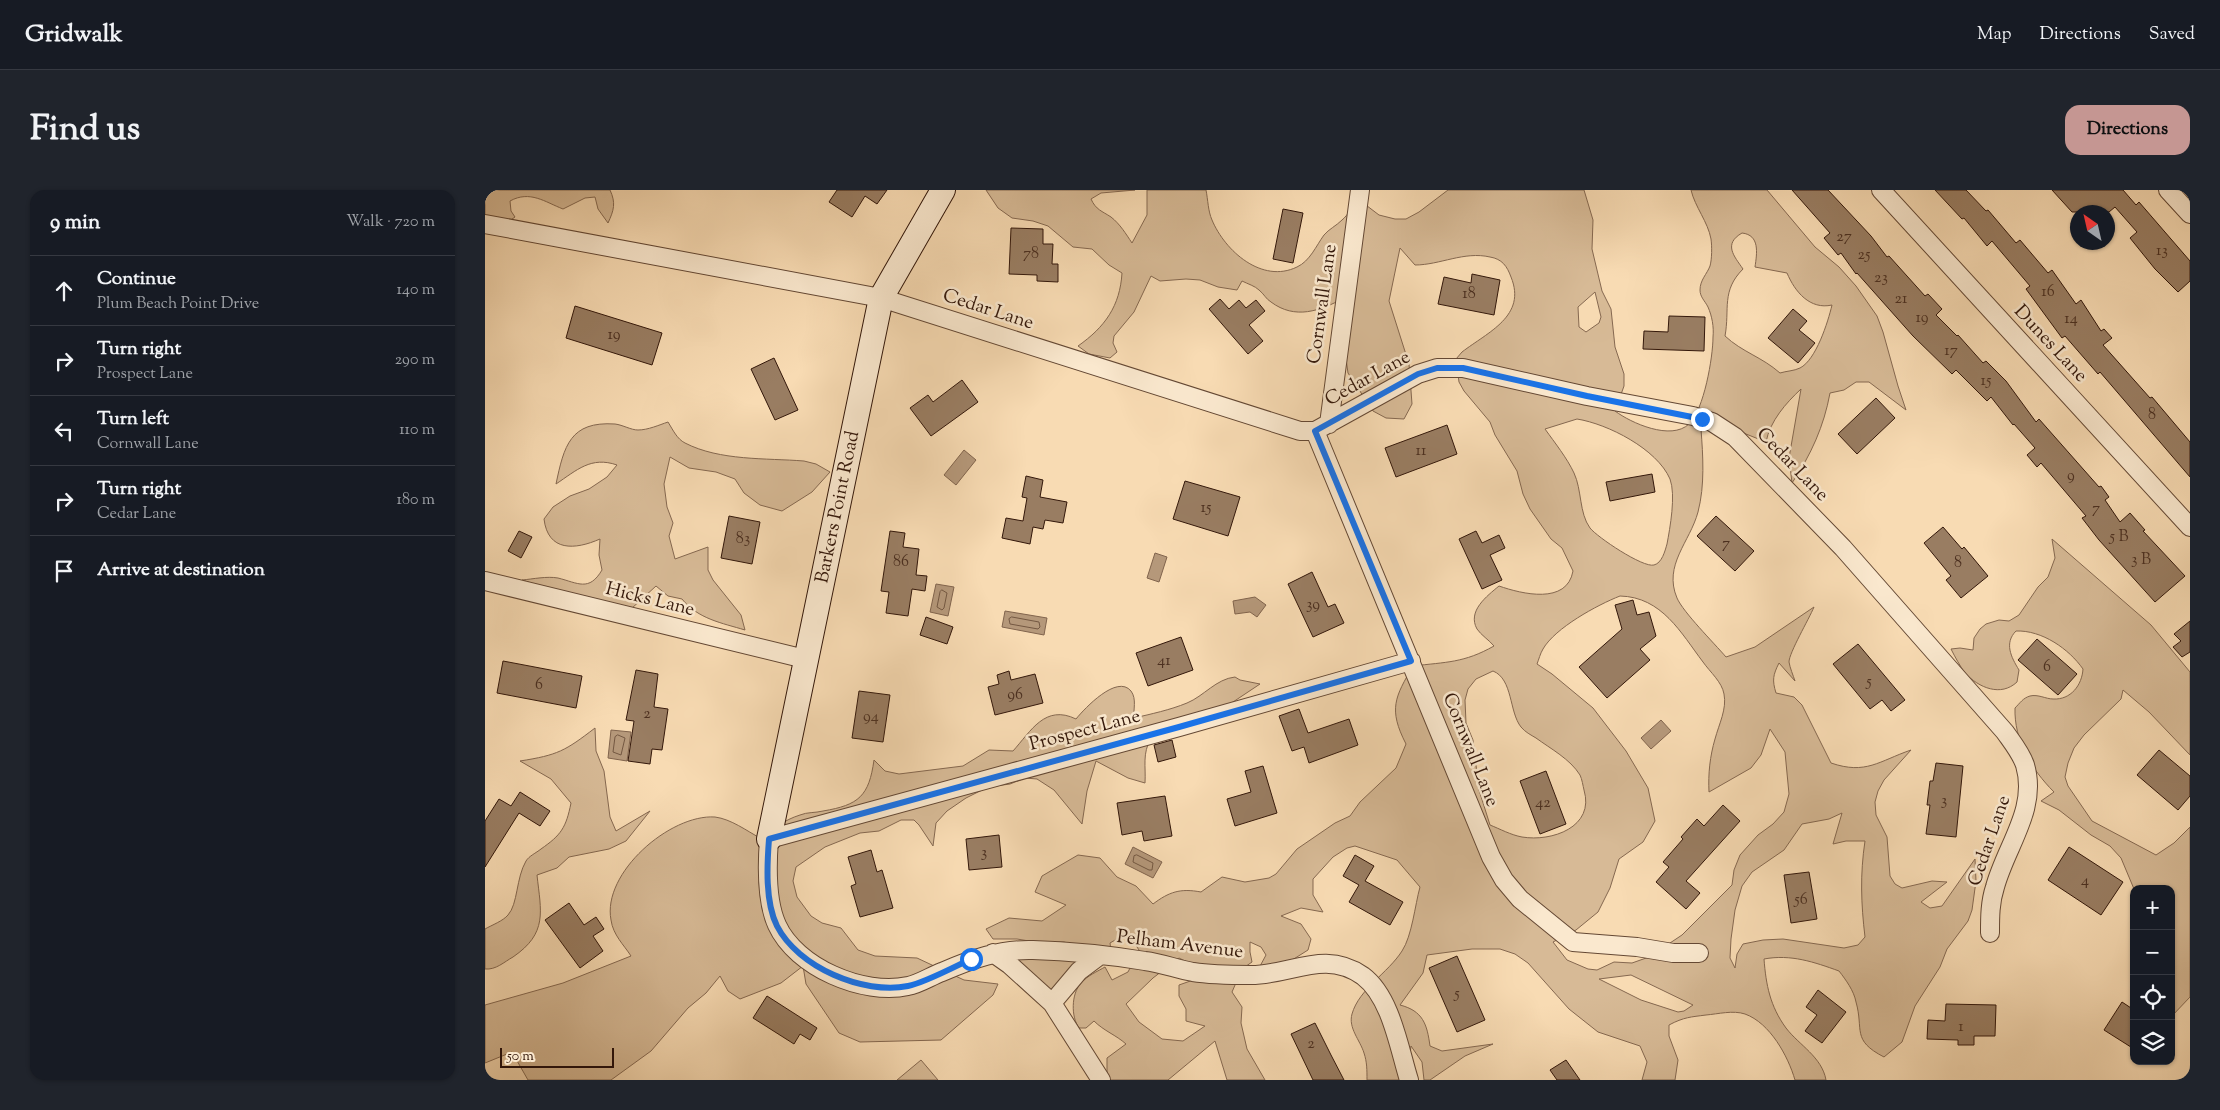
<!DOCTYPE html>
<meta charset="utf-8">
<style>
:root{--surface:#171b24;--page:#20242c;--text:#f1f3f6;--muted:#9ea1a6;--line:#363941;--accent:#c59692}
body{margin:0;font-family:"Sorts Mill Goudy",serif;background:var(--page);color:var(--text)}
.controls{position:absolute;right:15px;bottom:15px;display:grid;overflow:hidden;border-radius:10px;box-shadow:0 1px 4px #0004}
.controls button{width:45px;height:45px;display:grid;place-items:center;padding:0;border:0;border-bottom:1px solid var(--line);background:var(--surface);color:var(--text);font:25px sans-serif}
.compass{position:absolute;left:1585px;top:15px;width:45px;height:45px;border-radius:50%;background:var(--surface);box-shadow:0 1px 4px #0004;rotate:326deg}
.scale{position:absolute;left:15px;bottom:12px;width:114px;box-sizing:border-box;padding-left:5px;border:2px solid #33170a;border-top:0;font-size:14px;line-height:18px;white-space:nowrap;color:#33170a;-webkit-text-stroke:4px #fae8ce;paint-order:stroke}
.stop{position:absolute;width:15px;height:15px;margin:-11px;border:4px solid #1a73e8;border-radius:50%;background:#fff}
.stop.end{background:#1a73e8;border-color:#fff;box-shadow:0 1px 5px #0008}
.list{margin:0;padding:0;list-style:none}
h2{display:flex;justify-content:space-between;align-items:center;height:65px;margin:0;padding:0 20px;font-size:21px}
h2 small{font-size:16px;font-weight:400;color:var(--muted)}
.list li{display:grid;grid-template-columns:32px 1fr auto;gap:15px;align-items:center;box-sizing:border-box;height:70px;padding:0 20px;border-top:1px solid var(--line)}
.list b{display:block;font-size:19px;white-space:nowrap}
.list p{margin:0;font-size:16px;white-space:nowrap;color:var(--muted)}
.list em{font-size:16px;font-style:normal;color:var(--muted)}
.icon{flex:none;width:28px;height:28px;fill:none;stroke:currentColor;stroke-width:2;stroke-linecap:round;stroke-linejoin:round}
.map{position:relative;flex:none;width:1705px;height:890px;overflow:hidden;border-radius:15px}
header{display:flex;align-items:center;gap:30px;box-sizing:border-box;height:70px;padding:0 25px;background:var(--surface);border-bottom:1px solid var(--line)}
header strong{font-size:24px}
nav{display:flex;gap:28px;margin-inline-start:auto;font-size:18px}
.intro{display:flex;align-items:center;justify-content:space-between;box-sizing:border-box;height:120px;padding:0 30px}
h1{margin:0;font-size:35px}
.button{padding:12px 22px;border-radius:15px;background:var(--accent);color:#111;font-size:18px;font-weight:700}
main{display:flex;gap:30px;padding:0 30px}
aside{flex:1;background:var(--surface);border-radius:15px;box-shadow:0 1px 4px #0004}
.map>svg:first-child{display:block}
.green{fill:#d7ba96;stroke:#856850;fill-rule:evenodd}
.water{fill:#b5987a;stroke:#81644d}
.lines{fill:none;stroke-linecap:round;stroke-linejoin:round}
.shore{stroke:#745842;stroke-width:1}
.building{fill:#997d62;stroke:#33170a}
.street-casing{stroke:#644834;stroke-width:20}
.secondary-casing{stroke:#33170a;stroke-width:26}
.street{stroke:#fae8ce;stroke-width:18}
.secondary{stroke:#fae8ce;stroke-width:24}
.route{stroke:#1a73e8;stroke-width:6}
.labels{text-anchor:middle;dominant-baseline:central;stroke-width:5;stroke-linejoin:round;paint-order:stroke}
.number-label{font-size:16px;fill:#4c3020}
.street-label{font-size:19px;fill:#33170a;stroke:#fae8ce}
</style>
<header>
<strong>Gridwalk</strong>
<nav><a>Map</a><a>Directions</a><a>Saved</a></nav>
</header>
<div class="intro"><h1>Find us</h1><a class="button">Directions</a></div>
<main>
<aside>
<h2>9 min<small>Walk · 720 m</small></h2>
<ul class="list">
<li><svg class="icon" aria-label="ahead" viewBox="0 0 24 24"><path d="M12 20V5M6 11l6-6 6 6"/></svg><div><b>Continue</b><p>Plum Beach Point Drive</p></div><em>140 m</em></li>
<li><svg class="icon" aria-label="right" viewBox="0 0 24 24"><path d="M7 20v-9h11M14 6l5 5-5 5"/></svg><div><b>Turn right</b><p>Prospect Lane</p></div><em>290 m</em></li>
<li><svg class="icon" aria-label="left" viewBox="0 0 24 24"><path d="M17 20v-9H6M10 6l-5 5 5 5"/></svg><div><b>Turn left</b><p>Cornwall Lane</p></div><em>110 m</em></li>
<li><svg class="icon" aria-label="right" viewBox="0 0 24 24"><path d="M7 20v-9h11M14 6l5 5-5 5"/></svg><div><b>Turn right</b><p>Cedar Lane</p></div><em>180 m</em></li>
<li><svg class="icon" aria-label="arrive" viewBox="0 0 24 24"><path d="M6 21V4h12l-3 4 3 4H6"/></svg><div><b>Arrive at destination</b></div></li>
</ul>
</aside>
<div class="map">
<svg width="1705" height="890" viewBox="0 0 1705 890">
<rect width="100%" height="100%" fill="#f8dbb3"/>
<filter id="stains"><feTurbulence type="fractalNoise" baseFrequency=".004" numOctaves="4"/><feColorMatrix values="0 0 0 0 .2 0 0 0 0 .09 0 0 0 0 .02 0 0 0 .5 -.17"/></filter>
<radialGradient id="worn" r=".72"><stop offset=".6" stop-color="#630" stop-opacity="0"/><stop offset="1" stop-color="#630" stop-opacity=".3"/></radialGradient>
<path class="green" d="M0 0H125C131 13 129 20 123 33L113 19 110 7 100 8 78 19C60 12 45 0 25 11L26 21 30 27 20 34 0 35Z
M501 0H650L616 3 606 9C611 20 617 21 626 27 635 34 641 44 647 53L662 25V0H721C723 10 723 21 727 30 740 61 777 94 812 77 825 71 831 56 839 45 844 39 851 36 857 30 863 25 868 16 873 9L894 25 910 29H921L934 22 963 0H1099L1108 30 1107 59 1117 101 1126 119 1130 157 1139 184V196L1130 221C1146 233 1186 251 1204 234 1219 220 1228 167 1228 147 1229 137 1227 126 1223 117 1220 111 1215 107 1215 100 1215 90 1222 84 1225 76 1227 69 1227 56 1226 49 1223 32 1210 17 1206 0H1282L1330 57 1354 77 1371 96 1392 126 1398 142 1413 196 1421 220 1384 192H1371L1359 200 1345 203C1339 236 1326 265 1307 293L1304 268 1316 199C1301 213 1285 231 1281 252L1246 238 1216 239C1218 266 1220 295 1213 322 1205 352 1178 375 1192 408 1198 422 1229 453 1241 467L1270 457 1329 417C1324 429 1304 463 1304 472 1305 478 1308 485 1310 491L1294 473C1288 485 1287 490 1291 503L1309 507 1317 515 1346 573C1381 585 1394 571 1426 560L1399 590 1393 601 1390 612 1391 625 1402 647 1405 686 1410 694 1417 698 1447 691 1462 692 1436 712 1445 718 1457 716 1490 669 1491 691 1487 720 1483 731 1462 759 1455 777 1430 816 1417 852 1399 867C1366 850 1379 840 1371 812 1369 801 1361 790 1354 781 1329 772 1306 764 1279 769 1281 795 1285 816 1301 838 1314 855 1337 867 1341 890H1310C1303 866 1285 833 1260 824 1248 820 1233 824 1221 825 1206 827 1199 827 1184 835V846L1193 870 1190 890H1157L1162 872 1155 856 1113 842 1084 819 1043 773 1030 764 1015 759H987L942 765 938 783 915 815C938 821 942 834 945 856L957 861 1008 854 980 866 945 890H939L937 872 926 856 922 890H882C882 880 882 872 879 863 875 850 863 838 867 824 874 799 903 783 917 761 927 746 930 715 935 697L912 670 870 656 862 658 848 667 828 689V705L838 722 816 718 796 726 816 734 826 749 823 760 804 772 774 778 781 765 776 757 765 752V762L767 772 757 779 747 802 757 817 756 833 762 859 780 890H742L730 851 683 890H622V868L641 854C631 845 619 841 609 831L601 838H594C586 827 586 804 596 793 602 786 613 781 620 777L627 790 643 782 654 760 648 751 637 746 625 753 626 761H611L579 752 556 753 532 749H508L501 739 524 728 557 731 581 715 550 702 557 686 593 665 615 668 632 687 651 696 668 714C684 702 695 698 716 702L737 687 760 692 784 688 791 684 812 659 850 633 865 626 875 612 911 578 921 554C903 519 910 507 928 476 961 472 979 473 1009 456 1004 450 996 445 992 439 982 421 1002 406 1014 396 1037 404 1082 415 1088 381L1077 358 1066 349 1045 319 1038 304 1032 281 1010 245 1005 232 979 201 974 192 971 169 977 162C1003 142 1042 126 1026 87 1022 76 1017 69 1005 67 979 61 955 75 930 75L915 58 904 111 924 174 927 214 919 229 901 228 888 221 863 183 861 169 859 108C835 121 810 130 786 112 781 109 779 104 774 100 770 96 763 94 757 91L752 100 733 97 715 90 701 89 675 91 666 86 649 122 629 146 628 153 632 162 625 168 604 164 593 156C620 137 635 116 637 83L624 75 607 59 588 57 563 36 548 31 527 28 513 18ZM1257 43C1275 45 1272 63 1270 77L1302 83C1310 102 1325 120 1347 115 1343 132 1331 170 1315 178 1309 181 1301 181 1295 183 1277 167 1257 162 1240 146 1245 119 1236 101 1258 79 1249 66 1238 54 1257 43ZM1110 102 1116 127 1114 133 1101 142 1094 137 1093 117ZM1092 229C1123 234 1172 259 1185 289 1191 305 1185 338 1182 354 1180 361 1177 373 1169 375 1158 378 1112 347 1105 338 1094 323 1097 300 1089 283 1082 268 1070 253 1060 239ZM1135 406C1177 407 1196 443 1218 472 1225 482 1237 492 1239 504 1242 519 1234 534 1230 549 1225 566 1223 584 1224 602L1266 578 1276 565 1285 539 1300 562 1304 604 1299 622 1288 634 1273 645 1255 665 1249 680 1247 695 1197 745 1164 767 1147 773 1129 772 1112 780 1103 779 1082 770 1068 752 1091 740 1113 722 1125 698 1134 669 1158 652 1170 631 1163 598 1141 561 1108 518 1067 484 1052 474C1054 469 1055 464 1058 459 1070 438 1112 415 1135 406ZM1008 481C1028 489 1024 522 1036 537 1040 542 1046 545 1051 548 1066 559 1085 569 1095 585 1097 589 1098 596 1099 600 1110 637 1067 652 1037 647 1026 645 1015 639 1005 635L994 600 988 550 981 533 980 510 983 499 991 489ZM1357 623 1348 654 1361 651H1380C1375 684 1376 714 1380 747L1373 755 1359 758 1298 749 1278 750 1258 754 1252 764 1250 778 1245 768 1246 749 1250 720 1257 696 1267 682 1299 660 1317 634 1344 629ZM694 768 704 773 711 789 694 795V806L701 819V831L720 836 698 851 677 849 654 832 641 814 668 788ZM1146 785 1208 815 1199 821 1193 822 1156 810 1114 789Z
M183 232C188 240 192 249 200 253 235 271 281 268 319 271L331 274 345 282 327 302 297 321 275 315 259 303 250 289 231 282 204 278 185 267 179 294 182 317 188 333 184 346 190 369 223 357V380L228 390 256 425 260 440C237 433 213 429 197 409L183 406 171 396 146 419 95 409 37 390C48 389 62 386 73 388 93 393 104 402 117 380L114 365 115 349C90 360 63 362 59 329L68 317 85 306 104 299 122 287 132 275C106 266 92 280 71 294 79 256 85 231 130 234 138 235 146 240 153 240 163 240 174 235 183 232Z
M1567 349 1666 435 1705 482V565L1664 522 1638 500 1636 509 1599 545 1589 558 1583 573 1580 587 1583 596 1607 631 1671 665 1689 653 1705 637V807L1686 827V699H1649L1636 668 1625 656 1606 645 1574 620 1556 611 1569 602C1546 579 1529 550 1530 518 1535 513 1538 508 1545 506 1553 504 1561 509 1568 509 1586 510 1597 495 1598 479 1584 459 1557 440 1531 441 1519 453 1526 467 1534 480L1532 492C1516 507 1494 498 1480 483 1475 476 1470 467 1466 459L1475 458 1488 460 1489 448 1495 439 1501 434 1514 430 1524 431 1534 425 1553 397 1563 387 1570 368Z
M750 487 755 490 775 494 739 518 666 548C657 564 661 576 660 593L643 588 611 571 602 601 597 634 569 600 552 589 540 588 525 594 503 597 481 608 462 621 451 633 448 656 434 635 429 630H416L394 641 375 643 340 657 311 677 308 691 312 707 326 726 337 733 356 738 373 760 390 766 432 768 479 790 513 794 508 805 456 850 375 852 354 843 321 794 318 776 296 793 255 809 243 801 235 786 221 803 203 818 166 861 126 890H43L27 862 0 873V815L78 793 146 766C139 755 128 745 126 730 117 683 185 624 230 627 246 629 262 641 275 648 288 639 299 630 315 625 322 622 330 623 338 621 374 615 384 606 389 570L400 581 414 584 478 576 504 560 528 561C546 541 560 514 591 529 600 518 632 484 646 501 652 509 648 520 649 528 666 524 685 520 702 513 719 506 731 489 750 487Z
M110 538 111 561 119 581 125 627 131 641 165 621 141 651 124 659 84 667 72 678 52 685C56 722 63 743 28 767 19 772 11 780 0 779V739C7 735 18 731 23 725 33 714 31 688 41 671 44 666 51 663 56 659 76 645 81 638 86 613L66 589 35 571C73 565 80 561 110 538Z
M557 763 598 771 568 802 544 782 524 769Z
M436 870 453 890H412Z"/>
<path class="water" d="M479 260 491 270 471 295 459 285Z
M670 363 682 367 674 392 662 388Z
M451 394 469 397 463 426 445 422Z
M770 407 781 415 772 427 765 422 750 424 748 411Z
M520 421 562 428 559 445 517 437Z
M1176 530 1186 541 1166 559 1156 548Z
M126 540 146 542 142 571 123 568Z
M648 657 677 672 668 688 640 674Z"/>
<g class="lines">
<path class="shore" d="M457 400 462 403 459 418 457 420 452 417 455 402Z
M527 427 554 432 555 437 553 439 525 434 524 429Z
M133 545 140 548 136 565 128 562 130 547Z
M652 665 668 673 667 680H664L648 672 649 666Z"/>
</g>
<path class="building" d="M352 0H402L392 14 380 6 367 27 344 12Z
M1307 0H1343L1386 46 1402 67 1404 66 1440 106 1443 104 1457 119 1451 125 1472 146 1473 145 1498 173 1501 171 1521 191 1551 232 1554 229 1614 297 1616 296 1624 307 1620 310 1635 332 1645 323 1660 340 1658 341 1700 386 1670 412 1614 350 1597 328 1601 326 1556 273 1552 277 1542 265 1550 258 1529 234 1528 235 1506 207 1502 211 1471 180 1467 184 1428 146 1372 83 1371 84 1356 63 1353 65 1339 48 1345 43Z
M1450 0H1481L1501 21 1503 20 1531 53 1535 50 1563 83 1567 80 1591 114 1596 110 1616 141 1619 139 1627 148 1618 155 1665 208 1667 207 1705 252V287L1615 182 1613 184 1580 146 1577 148 1541 99 1545 96 1507 51 1502 56 1479 28 1477 29Z
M1567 0H1638L1651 15 1654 12 1705 71V91L1693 102 1670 79 1645 48 1652 42 1630 17 1624 22H1587Z
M798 19 818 23 808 73 788 69Z
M526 38 558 39V54H568L567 74H573V92L552 91V85L524 84Z
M987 84 1015 90 1009 125 953 114 959 87 986 93Z
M735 109 744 119 754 110 761 118 771 110 780 121 764 135 778 151 763 164 724 119Z
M90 116 177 143 167 175 81 148Z
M1308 119 1322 131 1314 140 1330 153 1313 173 1283 148Z
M1184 126 1220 127 1219 161 1158 159 1159 141 1183 142Z
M289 168 313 220 290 230 266 179Z
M477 190 493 212 446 246 425 218 443 205 448 212Z
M1391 208 1410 228 1372 264 1353 244Z
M962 235 972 264 911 287 900 258Z
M1167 284 1170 302 1125 311 1121 292Z
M541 286 558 290 555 307 582 312 578 333 560 330 558 339 548 337 545 354 517 348 521 328 538 331 542 308 537 307Z
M700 291 755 307 743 346 688 329Z
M244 326 275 332 267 374 236 368Z
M1231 326 1269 361 1250 381 1212 346Z
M1458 337 1477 359 1479 357 1503 386 1476 408 1461 390 1466 386 1439 353Z
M34 341 47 347 36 368 23 361Z
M405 341 420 343 418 357 434 359 431 385 442 386 440 401 427 399 423 426 401 423 404 402 396 401Z
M991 341 997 353 1014 345 1020 358 1005 365 1017 390 997 399 974 349Z
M827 382 843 417 850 414 859 433 828 447 803 394Z
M1148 410 1152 425 1164 422 1171 446 1155 459 1165 470 1122 508 1094 477 1137 439 1130 415Z
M441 427 468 437 462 454 435 445Z
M1705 431V462L1697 467 1688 457 1696 451 1689 444Z
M696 447 708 480 663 496 651 463Z
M1552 449 1592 484 1573 505 1533 470Z
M1373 454 1420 510 1406 521 1397 510 1385 519 1348 474Z
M18 471 97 486 91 518 12 503Z
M151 480 173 484 169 517 183 519 177 560 167 559 165 574 143 571 149 531 141 530Z
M524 481 526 490 550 484 558 513 510 525 503 497 514 494 512 485Z
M374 501 405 505 398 552 367 548Z
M814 519 823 543 864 529 873 555 824 573 819 557 807 561 794 526Z
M687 550 691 567 673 572 669 555Z
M1674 560 1705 586V606L1693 620 1652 585Z
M1451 573 1478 576 1471 647 1441 644 1445 615H1442L1445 591H1448Z
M778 576 792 623 750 636 742 609 766 602 760 581Z
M1061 581 1081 634 1055 644 1035 591Z
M35 602 65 621 55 636 34 623 0 677V631L14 609 26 616Z
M680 606 687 646 659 651 657 641 637 645 632 613Z
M1238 615 1255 631 1201 691 1215 703 1201 719 1171 692 1184 677 1178 672 1198 649 1196 647 1212 629 1219 636Z
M514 645 517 677 484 680 481 649Z
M1584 657 1638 692 1616 725 1563 690Z
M386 660 392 682 397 680 408 718 375 727 366 696 371 694 363 667Z
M870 665 889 676 880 691 918 712 905 735 864 712 874 695 858 686Z
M1324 682 1332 729 1306 733 1299 685Z
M84 713 99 735 111 727 119 739 108 746 118 761 95 778 60 730Z
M972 766 1000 830 972 842 944 778Z
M1333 800 1361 822 1337 853 1320 841 1332 825 1321 817Z
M282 806 332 838 325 850 315 844 309 854 268 828Z
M1637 812 1649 820V859L1619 840Z
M1461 814 1511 815 1510 846H1489V855H1473V850L1442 849 1443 830 1460 831Z
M830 833 846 865 859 890H828L806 844Z
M1081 870 1095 890H1072L1065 880Z"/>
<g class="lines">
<g class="street-casing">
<path id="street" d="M1396 0 1705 337
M1683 0 1705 24
M0 34 396 108 815 241H830L933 184 952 178H978L1102 206 1208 226 1227 232 1250 247 1358 358 1520 542C1527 552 1536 563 1540 575 1553 619 1521 656 1510 697 1505 712 1505 727 1505 743
M844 234 875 0
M830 241 1006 667 1019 690 1035 709 1088 752 1152 757 1188 763H1214
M0 391 320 469
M508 763 525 775 567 813 616 890
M567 813 594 781 614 766
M924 890C914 858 906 807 878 786 840 759 806 785 766 785 746 785 727 785 708 782 692 779 676 773 660 771 623 765 585 761 548 760 515 759 487 769 457 782 446 786 434 794 423 796 378 806 311 777 292 735 281 711 282 675 284 649L694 537 926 471"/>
</g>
<g class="secondary-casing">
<g id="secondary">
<path id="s1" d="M284 649 396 108 458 0"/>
</g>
</g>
<use href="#street" class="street"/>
<use href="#secondary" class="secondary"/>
</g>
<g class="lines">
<path class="route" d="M486 769C469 777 439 793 423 796 378 805 313 777 292 736 280 712 282 675 284 649L694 537 926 471 830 241 933 184 952 178H978L1102 206 1217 229"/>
</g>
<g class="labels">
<g class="number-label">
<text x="1359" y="47">27</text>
<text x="1677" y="61">13</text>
<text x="546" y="64">78</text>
<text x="1379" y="65">25</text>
<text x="1396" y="88">23</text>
<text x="1563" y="102">16</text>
<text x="984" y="104">18</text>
<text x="1416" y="109">21</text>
<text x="1437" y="128">19</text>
<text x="1586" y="129">14</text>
<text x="129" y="145">19</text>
<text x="1466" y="161">17</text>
<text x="1501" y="191">15</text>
<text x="1667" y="225">8</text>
<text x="936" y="261">11</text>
<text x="1586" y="286">9</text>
<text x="721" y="318">15</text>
<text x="1611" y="319">7</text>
<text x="1634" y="347">5 B</text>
<text x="258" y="349">83</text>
<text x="1241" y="354">7</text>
<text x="1656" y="370">3 B</text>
<text x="416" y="372">86</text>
<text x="1473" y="373">8</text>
<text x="828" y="415">39</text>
<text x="679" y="471">41</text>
<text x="1562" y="477">6</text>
<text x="1384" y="492">5</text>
<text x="54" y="495">6</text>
<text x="530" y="505">96</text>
<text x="162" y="524">2</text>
<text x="386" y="527">94</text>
<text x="1459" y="611">3</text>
<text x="1058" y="613">42</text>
<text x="499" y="663">3</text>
<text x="1600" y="691">4</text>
<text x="1316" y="710">56</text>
<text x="972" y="804">5</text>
<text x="1476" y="837">1</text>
<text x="826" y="854">2</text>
</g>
<g class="street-label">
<text transform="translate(838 114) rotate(-82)">Cornwall Lane</text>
<text transform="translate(503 120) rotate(18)">Cedar Lane</text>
<text transform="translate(1565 154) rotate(47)">Dunes Lane</text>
<text transform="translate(883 189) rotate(-29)">Cedar Lane</text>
<text transform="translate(1307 275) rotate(46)">Cedar Lane</text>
<text stroke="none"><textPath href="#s1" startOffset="339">Barkers Point Road</textPath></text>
<text transform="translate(165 410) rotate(14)">Hicks Lane</text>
<text transform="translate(600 541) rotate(-15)">Prospect Lane</text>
<text transform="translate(985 560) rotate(68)">Cornwall Lane</text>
<text transform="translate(1505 651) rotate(-71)">Cedar Lane</text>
<text transform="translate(695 755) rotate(7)">Pelham Avenue</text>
</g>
</g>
<rect width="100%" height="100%" filter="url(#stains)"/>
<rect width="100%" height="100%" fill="url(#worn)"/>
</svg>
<div class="controls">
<button>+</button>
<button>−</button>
<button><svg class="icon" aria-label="locate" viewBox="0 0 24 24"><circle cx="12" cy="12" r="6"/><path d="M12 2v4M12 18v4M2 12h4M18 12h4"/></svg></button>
<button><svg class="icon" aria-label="layers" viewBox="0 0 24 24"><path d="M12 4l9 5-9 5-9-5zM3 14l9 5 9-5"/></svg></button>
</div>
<svg class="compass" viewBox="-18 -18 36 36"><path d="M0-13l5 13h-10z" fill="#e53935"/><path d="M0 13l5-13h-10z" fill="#9ea1a6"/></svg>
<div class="scale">50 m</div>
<div class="stop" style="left:486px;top:769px"></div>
<div class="stop end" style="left:1217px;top:229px"></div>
</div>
</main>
